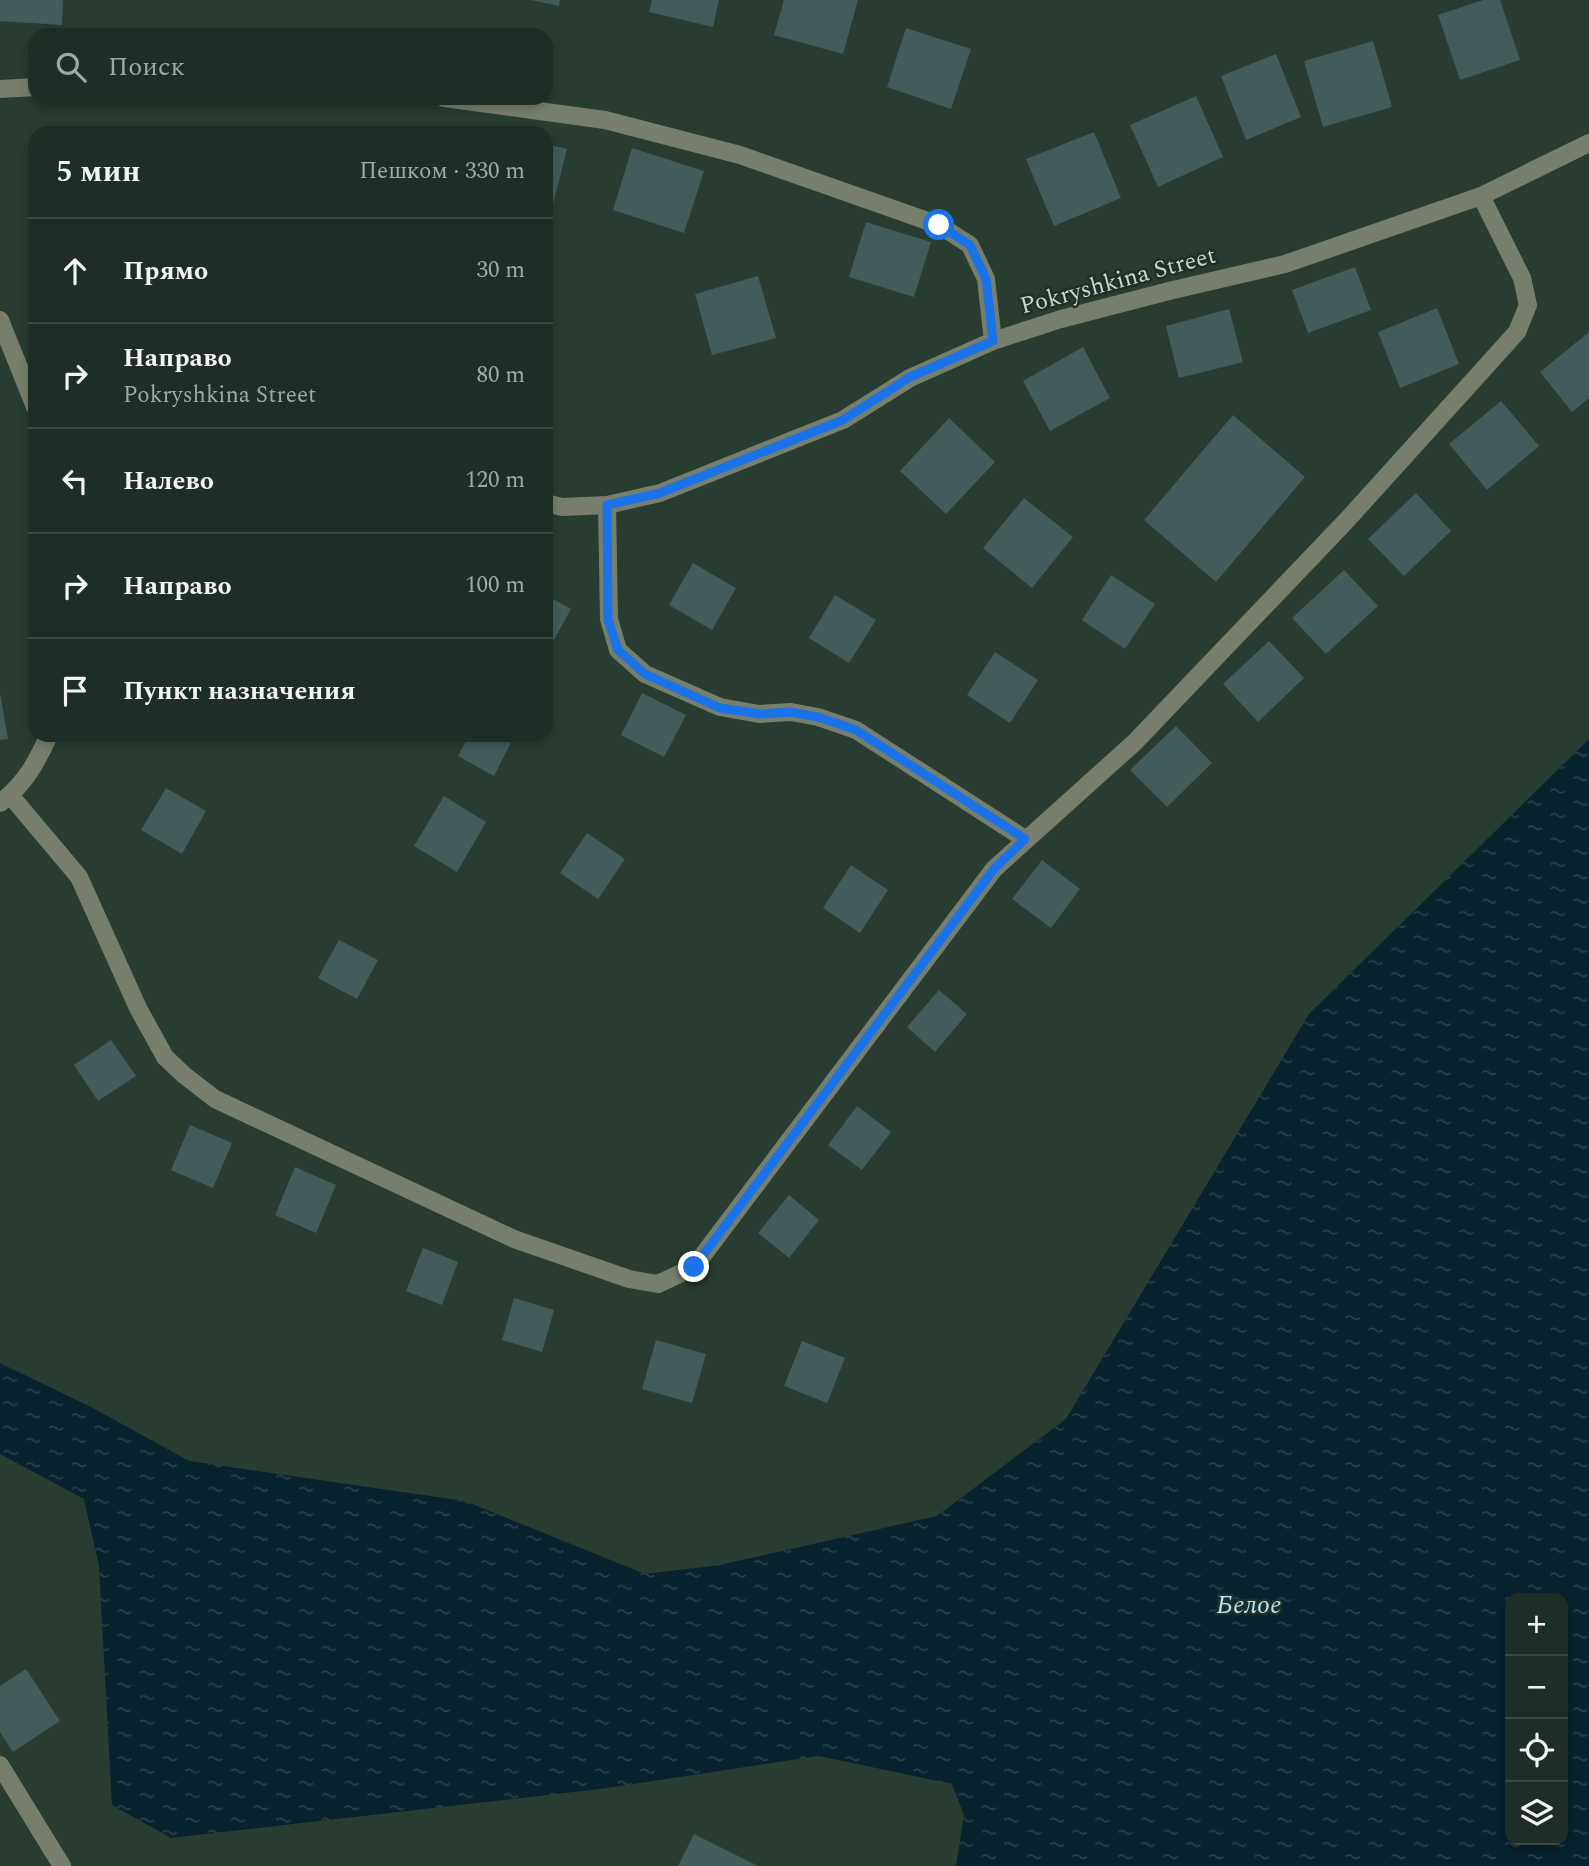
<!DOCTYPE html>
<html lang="ru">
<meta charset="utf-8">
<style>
:root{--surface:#1e2d25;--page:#26352d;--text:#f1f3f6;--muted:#a1a8a7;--line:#3c4942}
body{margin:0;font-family:Spectral,serif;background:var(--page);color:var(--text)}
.controls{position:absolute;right:21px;bottom:21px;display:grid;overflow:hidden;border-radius:14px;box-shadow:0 4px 10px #0003}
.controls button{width:63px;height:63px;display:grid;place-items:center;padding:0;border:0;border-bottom:2px solid var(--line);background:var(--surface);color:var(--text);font:35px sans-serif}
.stop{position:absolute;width:21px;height:21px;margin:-16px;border:5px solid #1a73e8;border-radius:50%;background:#fff}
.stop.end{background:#1a73e8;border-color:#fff;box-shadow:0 2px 7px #0008}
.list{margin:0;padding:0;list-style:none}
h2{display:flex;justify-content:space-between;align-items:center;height:91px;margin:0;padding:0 28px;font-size:30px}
h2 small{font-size:23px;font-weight:400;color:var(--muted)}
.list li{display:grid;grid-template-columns:46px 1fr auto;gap:21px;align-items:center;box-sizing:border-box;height:105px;padding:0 28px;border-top:2px solid var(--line)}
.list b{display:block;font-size:26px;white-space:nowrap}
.list p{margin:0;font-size:23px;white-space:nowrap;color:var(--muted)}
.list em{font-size:23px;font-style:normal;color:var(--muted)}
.icon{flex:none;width:38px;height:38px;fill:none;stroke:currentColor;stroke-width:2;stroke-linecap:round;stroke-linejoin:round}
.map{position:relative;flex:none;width:1589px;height:1866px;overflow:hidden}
.search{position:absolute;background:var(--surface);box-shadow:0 4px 10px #0003;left:28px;top:28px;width:525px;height:77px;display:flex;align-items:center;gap:18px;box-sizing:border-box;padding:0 24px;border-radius:21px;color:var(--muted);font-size:26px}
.panel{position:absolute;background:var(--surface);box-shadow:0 4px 10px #0003;left:28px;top:126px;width:525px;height:616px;border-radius:21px}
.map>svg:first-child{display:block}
.water{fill:url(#water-ripples);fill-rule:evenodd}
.building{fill:#425c5b}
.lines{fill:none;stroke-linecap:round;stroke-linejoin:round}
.minor{stroke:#777f6c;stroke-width:18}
.route{stroke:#1a73e8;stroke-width:9}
.labels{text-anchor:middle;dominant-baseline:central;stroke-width:5;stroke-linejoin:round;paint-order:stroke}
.street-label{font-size:24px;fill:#cbd7d0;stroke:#1e3127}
.water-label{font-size:26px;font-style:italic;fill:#b5e4fa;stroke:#1e3127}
</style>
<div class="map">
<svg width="1589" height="1866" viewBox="0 0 1589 1866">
<defs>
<pattern id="water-ripples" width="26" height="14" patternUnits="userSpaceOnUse" patternTransform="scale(1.75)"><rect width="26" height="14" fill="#06232e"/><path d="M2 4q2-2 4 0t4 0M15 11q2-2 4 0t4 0" fill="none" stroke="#29424b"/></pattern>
</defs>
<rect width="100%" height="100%" fill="#283c31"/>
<path class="water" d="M1589 739V1866H956L964 1815 952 1784 819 1756 600 1789 171 1838 112 1805 99 1566 84 1499 0 1454V1363L93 1408 189 1461 465 1501 645 1574 720 1565 937 1516 1066 1419 1309 1014ZM1510 1598H1563V1840H1510Z"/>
<path class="building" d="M0 0H63L62 25 0 21Z
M531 0H560L559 6Z
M652 0H719L713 27 649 12Z
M784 0H858L843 54 774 35Z
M1483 0H1500L1520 60 1460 80 1438 15Z
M906 28 971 49 951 109 887 87Z
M1373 41 1392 107 1323 127 1304 61Z
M1276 54 1301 117 1246 140 1221 76Z
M1196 96 1223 157 1158 187 1130 125Z
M1094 132 1121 198 1054 226 1026 159Z
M546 144 567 149 551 212 546 211Z
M632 148 704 171 684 233 613 210Z
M866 222 931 242 914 297 849 277Z
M1355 267 1371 310 1308 333 1292 290Z
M758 276 776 338 712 355 695 294Z
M1437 308 1459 364 1400 388 1378 332Z
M1229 309 1243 362 1179 378 1166 326Z
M1589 332V398L1572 412 1540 372Z
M1083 347 1110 398 1050 431 1023 381Z
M1501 401 1539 446 1487 490 1449 444Z
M1233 415 1305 477 1216 582 1144 520Z
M949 418 995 462 946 514 900 471Z
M1416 493 1451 531 1404 576 1368 539Z
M1024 498 1073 537 1032 588 983 548Z
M693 563 736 588 712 630 669 605Z
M1344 570 1378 606 1326 654 1292 618Z
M1111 575 1155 604 1125 649 1082 620Z
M546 595 571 609 546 654Z
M835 595 876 620 849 663 809 638Z
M1269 641 1304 678 1258 722 1223 684Z
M995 652 1038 680 1010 723 967 695Z
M0 693 8 739 0 740Z
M642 693 686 715 664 757 621 735Z
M1176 726 1212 763 1167 807 1130 770Z
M469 735H515L494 776 458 756Z
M166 788 206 811 182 854 141 830Z
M444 796 486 822 457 872 414 846Z
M587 833 625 859 598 899 560 873Z
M1042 860 1080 889 1051 928 1012 899Z
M851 865 888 890 860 933 823 908Z
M339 940 378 960 357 999 318 978Z
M939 990 967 1014 935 1052 907 1027Z
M111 1040 136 1076 98 1101 74 1065Z
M857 1106 891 1132 862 1170 828 1145Z
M190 1125 232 1143 213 1188 171 1170Z
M295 1167 336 1185 316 1233 275 1215Z
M789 1195 819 1220 789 1258 758 1233Z
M423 1248 458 1262 442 1305 406 1291Z
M514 1298 554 1310 542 1352 502 1340Z
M656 1340 706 1354 692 1403 642 1389Z
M802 1341 845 1358 827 1403 784 1386Z
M26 1669 60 1721 13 1752 0 1732V1686Z
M694 1834 758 1866H678Z"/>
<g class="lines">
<path class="minor" d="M0 89 35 87
M444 98 605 120 740 155 939 225 970 245 986 279 993 341
M0 320 35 407
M546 503 562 507 607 505 660 493 843 420 910 378 993 341 1061 319 1169 291 1285 264 1481 196 1589 143
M607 505 609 619 618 650 645 674 720 707 759 714 791 712 818 717 856 730 1025 839
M10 795 79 877 138 1008 165 1057 184 1075 215 1099 514 1239 629 1279 658 1284 694 1267 994 869 1135 742 1347 520 1517 332 1528 305 1522 278 1481 196
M0 803C24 785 37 762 49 735
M0 1765 62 1866"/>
</g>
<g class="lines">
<path class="route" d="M694 1267 994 869 1025 839 856 730 818 717 790 712 760 714 720 708 645 674 618 650 608 620 607 505 660 493 843 420 910 377 993 341 986 279 970 245 939 225"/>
</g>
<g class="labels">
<g class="street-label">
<text transform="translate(1118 281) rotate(-15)">Pokryshkina Street</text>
</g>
<g class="water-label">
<text x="1249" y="1605">Белое</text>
</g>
</g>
</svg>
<div class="controls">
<button>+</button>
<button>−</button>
<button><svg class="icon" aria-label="locate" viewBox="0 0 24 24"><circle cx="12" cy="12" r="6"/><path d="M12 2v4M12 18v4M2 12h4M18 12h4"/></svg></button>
<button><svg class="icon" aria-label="layers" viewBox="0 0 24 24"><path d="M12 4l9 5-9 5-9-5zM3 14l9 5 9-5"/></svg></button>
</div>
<div class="stop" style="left:939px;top:225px"></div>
<div class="stop end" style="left:694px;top:1267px"></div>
<div class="search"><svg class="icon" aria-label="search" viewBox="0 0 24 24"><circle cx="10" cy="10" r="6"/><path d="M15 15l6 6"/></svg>Поиск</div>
<section class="panel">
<h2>5 мин<small>Пешком · 330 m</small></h2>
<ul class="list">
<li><svg class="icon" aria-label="ahead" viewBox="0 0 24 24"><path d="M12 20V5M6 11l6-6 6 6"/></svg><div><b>Прямо</b></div><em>30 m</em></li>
<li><svg class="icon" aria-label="right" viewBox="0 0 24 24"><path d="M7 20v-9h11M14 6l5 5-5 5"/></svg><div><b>Направо</b><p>Pokryshkina Street</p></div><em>80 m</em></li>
<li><svg class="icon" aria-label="left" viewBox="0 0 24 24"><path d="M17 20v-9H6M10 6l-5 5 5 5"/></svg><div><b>Налево</b></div><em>120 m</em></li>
<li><svg class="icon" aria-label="right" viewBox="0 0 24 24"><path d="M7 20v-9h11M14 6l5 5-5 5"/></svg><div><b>Направо</b></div><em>100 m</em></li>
<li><svg class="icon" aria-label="arrive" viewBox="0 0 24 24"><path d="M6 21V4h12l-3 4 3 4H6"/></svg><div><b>Пункт назначения</b></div></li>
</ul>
</section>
</div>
